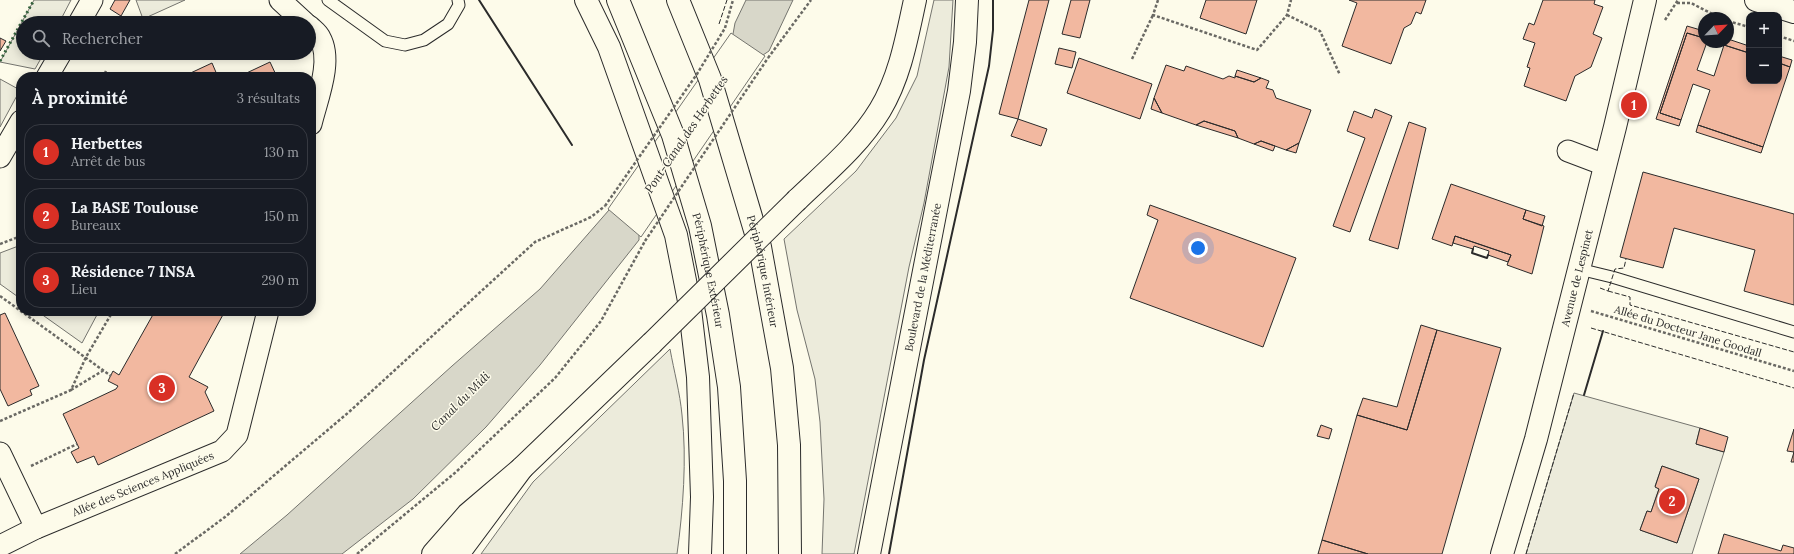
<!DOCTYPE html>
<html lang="fr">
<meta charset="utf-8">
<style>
:root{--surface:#171b24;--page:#242831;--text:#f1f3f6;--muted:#9ea1a6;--line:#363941;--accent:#d93025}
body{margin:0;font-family:Lora,serif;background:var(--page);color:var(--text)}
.controls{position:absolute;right:12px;top:12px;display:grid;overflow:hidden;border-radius:8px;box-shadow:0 2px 10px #0003}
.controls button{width:36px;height:36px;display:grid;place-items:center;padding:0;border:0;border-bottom:1px solid var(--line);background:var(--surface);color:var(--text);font:20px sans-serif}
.compass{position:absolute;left:1698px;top:12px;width:36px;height:36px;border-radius:50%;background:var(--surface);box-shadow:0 2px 10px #0003;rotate:65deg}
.you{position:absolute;left:1198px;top:248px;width:14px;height:14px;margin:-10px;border:3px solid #fff;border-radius:50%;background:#1a73e8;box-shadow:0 0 0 6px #1a73e833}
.badge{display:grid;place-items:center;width:26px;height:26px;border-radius:50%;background:var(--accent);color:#fff;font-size:13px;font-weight:700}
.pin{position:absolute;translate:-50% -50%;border:2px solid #fff;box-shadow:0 1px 4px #0006}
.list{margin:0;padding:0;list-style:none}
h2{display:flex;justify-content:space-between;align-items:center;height:52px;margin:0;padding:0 16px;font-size:17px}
h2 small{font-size:13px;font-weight:400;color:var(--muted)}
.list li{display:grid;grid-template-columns:26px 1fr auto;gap:12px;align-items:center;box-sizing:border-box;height:56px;margin:0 8px 8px;padding:0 8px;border:1px solid var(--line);border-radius:16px}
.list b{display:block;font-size:15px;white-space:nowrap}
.list p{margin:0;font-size:13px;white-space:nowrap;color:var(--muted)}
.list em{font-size:13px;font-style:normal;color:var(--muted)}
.icon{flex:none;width:22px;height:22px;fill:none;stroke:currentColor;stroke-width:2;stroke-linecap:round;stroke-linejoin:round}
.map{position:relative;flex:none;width:1794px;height:554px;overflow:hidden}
.search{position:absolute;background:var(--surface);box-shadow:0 2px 10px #0003;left:16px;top:16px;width:300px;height:44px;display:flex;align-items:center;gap:10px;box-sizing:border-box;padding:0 14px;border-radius:22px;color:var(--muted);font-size:15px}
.panel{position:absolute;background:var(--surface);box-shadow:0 2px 10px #0003;left:16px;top:72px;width:300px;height:244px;border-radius:16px}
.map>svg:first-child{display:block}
.green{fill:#ecebdb;stroke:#74746e;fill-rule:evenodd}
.water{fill:#d8d7c9;stroke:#74746e}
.pier{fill:#fdfbea;stroke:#74746e}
.building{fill:#f2b8a0;stroke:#2b2b2b}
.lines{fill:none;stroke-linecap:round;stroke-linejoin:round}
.lane-casing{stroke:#2b2b2b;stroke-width:13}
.street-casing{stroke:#2b2b2b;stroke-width:23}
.secondary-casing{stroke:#2b2b2b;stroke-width:24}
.primary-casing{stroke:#2b2b2b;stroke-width:24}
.highway-casing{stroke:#2b2b2b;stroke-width:24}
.path{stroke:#6a6964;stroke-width:2.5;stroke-dasharray:3 2;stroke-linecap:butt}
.lane{stroke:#fdfbea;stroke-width:11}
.street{stroke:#fdfbea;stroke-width:21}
.secondary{stroke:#fdfbea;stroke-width:22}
.primary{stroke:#fdfbea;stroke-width:22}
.highway{stroke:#fdfbea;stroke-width:22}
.primary-bridge-casing{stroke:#2b2b2b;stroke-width:24;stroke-linecap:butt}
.path-bridge{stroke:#6a6964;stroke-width:2.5;stroke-dasharray:3 2;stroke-linecap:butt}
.primary-bridge{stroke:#fdfbea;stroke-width:22}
.hedge{stroke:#34623c;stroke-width:3;stroke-dasharray:2 3;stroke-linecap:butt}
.fence{stroke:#2b2b2b;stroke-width:1;stroke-dasharray:5 2;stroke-linecap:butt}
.wall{stroke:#2b2b2b;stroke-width:2}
.labels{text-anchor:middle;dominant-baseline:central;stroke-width:3;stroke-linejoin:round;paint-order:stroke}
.street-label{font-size:11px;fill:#2b2b2b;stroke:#fdfbea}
.water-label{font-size:12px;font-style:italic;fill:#2b2b2b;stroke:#fdfbea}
</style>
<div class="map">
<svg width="1794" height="554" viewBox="0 0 1794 554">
<rect width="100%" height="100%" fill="#fdfbea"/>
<path class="green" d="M34 0H71L59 23H23V53H44L35 69 0 62Z
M136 0H185L143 19Z
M934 0H953L949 67 924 203 909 267 854 554H822L824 499 820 422 815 379 797 310 784 239 856 171 896 118 917 76Z
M0 79 20 90 0 127Z
M21 245V299L0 284V253Z
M37 311H99L82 343Z
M670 349C674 371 680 393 682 415 687 459 683 510 677 554H481L533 482Z
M1574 393 1700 428 1696 444 1724 452 1692 554H1526ZM1662 466 1699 479 1677 543 1640 530 1647 511 1651 512 1659 489 1655 486Z"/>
<path class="water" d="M746 0H793L769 51 763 55 639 235V240L540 365 486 427 413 499 342 554H240L287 515 452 366 540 289 609 210 733 34 735 23Z"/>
<path class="pier" d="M731 33 765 56 641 237 608 209Z"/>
<path class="building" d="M115 0H130L121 16 110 9Z
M1029 0H1049L1018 119 999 114Z
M1071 0H1090L1080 38 1062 34Z
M1206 0H1257L1246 34 1200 18Z
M1349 0H1426L1421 14 1416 12 1411 24 1404 28 1391 64 1342 46 1357 3Z
M1543 0H1595L1594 4 1603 7 1593 34 1602 38 1591 67 1575 76 1566 101 1524 86 1530 68 1527 67 1535 43 1523 39 1529 23 1534 25Z
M1687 26 1704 31V38L1687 33 1660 113 1681 120 1679 126 1656 119Z
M1687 33 1704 38V42H1707L1697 70 1714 76 1724 45 1749 53V81H1779V63L1790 67 1763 147 1698 125 1710 90 1693 84 1681 120 1660 113Z
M0 38 6 41 0 51Z
M1728 39 1749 46V53L1724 45 1726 42H1728Z
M1059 48 1076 52 1072 68 1055 64Z
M1779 56 1792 60 1790 67 1779 63Z
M1079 58 1152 84 1140 119 1067 93Z
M270 62 277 77H238Z
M212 63 218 77H182Z
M1166 65 1184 71 1186 66 1223 79 1229 76 1235 78V76L1254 82 1261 78 1269 81 1266 88 1273 90 1276 98 1311 110 1299 143 1286 150 1261 141 1254 144 1238 138 1235 131 1204 121 1196 125 1162 113 1154 98Z
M1237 70 1261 78 1254 82 1235 76Z
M1154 98 1162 113 1151 109Z
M1375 109 1392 116 1350 232 1333 226 1365 138 1347 131 1354 111 1372 118Z
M1018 119 1047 129 1041 146 1011 136Z
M1204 121 1235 131 1238 138 1196 125Z
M1409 122 1426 128 1398 249 1369 240Z
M1698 125 1763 147 1761 153 1696 132Z
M1261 141 1275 146 1273 151 1254 144Z
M1299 143 1296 153 1286 150Z
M1643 172 1794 214V305L1744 291 1755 250 1674 228 1663 268 1620 257Z
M1451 184 1526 210 1523 219 1544 226 1532 274 1507 265 1511 255 1455 236 1452 246 1432 239Z
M1150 205 1296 258 1263 347 1130 298 1158 220 1147 215Z
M1526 210 1545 216 1542 226 1523 219Z
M1455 236 1511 255 1508 262 1488 255 1489 251 1474 246 1473 249 1453 243Z
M155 311H225L189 377 208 387 205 392 214 411 98 465 94 456 77 463 71 452 79 448 63 414 116 389 118 386 108 381 113 371 119 375Z
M5 313 39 386 30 390 32 395 8 406 0 389V315Z
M1421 325 1437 330 1407 430 1357 415 1363 398 1397 407Z
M1437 330 1501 348 1442 554H1368L1322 540 1357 415 1407 430Z
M1321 425 1332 429 1329 439 1317 436Z
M1700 428 1728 437 1724 452 1696 444Z
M1794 429V462H1791L1794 452 1787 451Z
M1662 466 1699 479 1677 543 1640 530 1647 511 1651 512 1659 489 1655 487Z
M1724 534 1781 551 1783 545 1794 548V554H1718Z
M1322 540 1368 554H1318Z"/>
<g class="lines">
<g class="lane-casing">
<path id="lane" d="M328 0 385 41 405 45 424 40 448 24 459 5 458 0
M1579 269 1612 277 1794 332"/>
</g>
<g class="street-casing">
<g id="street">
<path d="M280 0 305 23"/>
<path d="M79 23 92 0"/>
<path d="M309 26C313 30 318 33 320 38 333 61 317 99 311 124"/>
<path d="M47 77 61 53"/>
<path d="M1568 151 1605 165"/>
<path d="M0 157 21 121"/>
<path d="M0 453 36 528"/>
<path id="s1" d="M0 546 36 528 222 451 237 435 268 311"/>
</g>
</g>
<g class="secondary-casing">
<g id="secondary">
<path d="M1756 0 1794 12"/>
<path id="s2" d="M1502 554 1536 439 1615 127 1645 0"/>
</g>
</g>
<g class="primary-casing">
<g id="primary">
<path d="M797 200C826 172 859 145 880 110 900 77 907 37 915 0"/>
<path d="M433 554 468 514 522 468 652 343"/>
<path id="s3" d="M869 554 959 91 965 42 967 0"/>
</g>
</g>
<g class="highway-casing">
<g id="highway">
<path d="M586 0 609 47 676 235 689 301 698 377 702 497 700 554"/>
<path id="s4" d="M618 0 673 135 700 226 718 315 729 387 735 481V554"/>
<path id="s5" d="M678 0 710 79 760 247 782 368 789 445 790 554"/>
<path d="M458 554 522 468"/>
</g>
</g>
<path class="path" d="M1158 0 1153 15 1257 50 1287 15 1291 0
M1677 3H1691L1720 18
M1287 15 1320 31 1340 75
M1665 20 1678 0
M1728 21 1749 27
M725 28 733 0
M1779 36 1794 41
M768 58 811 0
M1132 59 1153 15
M103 77 106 71
M0 244 21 236
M0 296 111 376
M1591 311 1794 371
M71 390 104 370
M0 421 71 390 86 357 113 311
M31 466 77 444
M175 554 225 517 349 412 535 242 591 217 605 206
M357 554 456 472 555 378 601 321 645 241"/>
<use href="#lane" class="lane"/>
<use href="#street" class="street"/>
<use href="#secondary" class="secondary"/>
<use href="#primary" class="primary"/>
<use href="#highway" class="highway"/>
<g class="primary-bridge-casing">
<path id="primary-bridge" d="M652 343 797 200"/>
</g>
<path class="path-bridge" d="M605 206 697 74 725 28
M645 241 768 58"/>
<use href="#primary-bridge" class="primary-bridge"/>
<path class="hedge" d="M0 61 34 0"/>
<path class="fence" d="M719 24 727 0
M1600 288 1608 291 1615 269 1624 268 1626 259
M1608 291 1630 297V305L1794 352
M1591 328 1794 388
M1526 554 1574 393"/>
<path class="wall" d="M479 0 572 145
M1473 249 1472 253 1487 258 1488 255
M1584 395 1603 331
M889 554 924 360 989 66 993 30V0"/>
</g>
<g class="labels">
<g class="street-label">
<text stroke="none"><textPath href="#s4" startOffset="286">Périphérique Extérieur</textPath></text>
<text stroke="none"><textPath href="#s5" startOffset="285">Périphérique Intérieur</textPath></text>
<text stroke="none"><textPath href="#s3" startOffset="282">Boulevard de la Méditerranée</textPath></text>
<text stroke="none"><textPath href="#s2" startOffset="286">Avenue de Lespinet</textPath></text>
<text transform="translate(1688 331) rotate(17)">Allée du Docteur Jane Goodall</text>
<text stroke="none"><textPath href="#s1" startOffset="156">Allée des Sciences Appliquées</textPath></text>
</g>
<g class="water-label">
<text transform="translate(686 134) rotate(-56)">Pont-Canal des Herbettes</text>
<text transform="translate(460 401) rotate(-45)">Canal du Midi</text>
</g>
</g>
</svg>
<div class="controls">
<button>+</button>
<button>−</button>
</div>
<svg class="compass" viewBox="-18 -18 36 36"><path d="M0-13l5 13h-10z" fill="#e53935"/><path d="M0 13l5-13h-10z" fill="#9ea1a6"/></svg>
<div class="you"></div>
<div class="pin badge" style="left:1634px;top:105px">1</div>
<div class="pin badge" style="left:1672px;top:501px">2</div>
<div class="pin badge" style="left:162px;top:388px">3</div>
<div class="search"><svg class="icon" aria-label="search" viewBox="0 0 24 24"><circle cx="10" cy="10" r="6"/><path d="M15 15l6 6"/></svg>Rechercher</div>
<section class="panel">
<h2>À proximité<small>3 résultats</small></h2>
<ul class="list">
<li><span class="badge">1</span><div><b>Herbettes</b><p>Arrêt de bus</p></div><em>130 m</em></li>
<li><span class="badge">2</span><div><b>La BASE Toulouse</b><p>Bureaux</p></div><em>150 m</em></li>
<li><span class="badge">3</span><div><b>Résidence 7 INSA</b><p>Lieu</p></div><em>290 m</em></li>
</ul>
</section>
</div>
